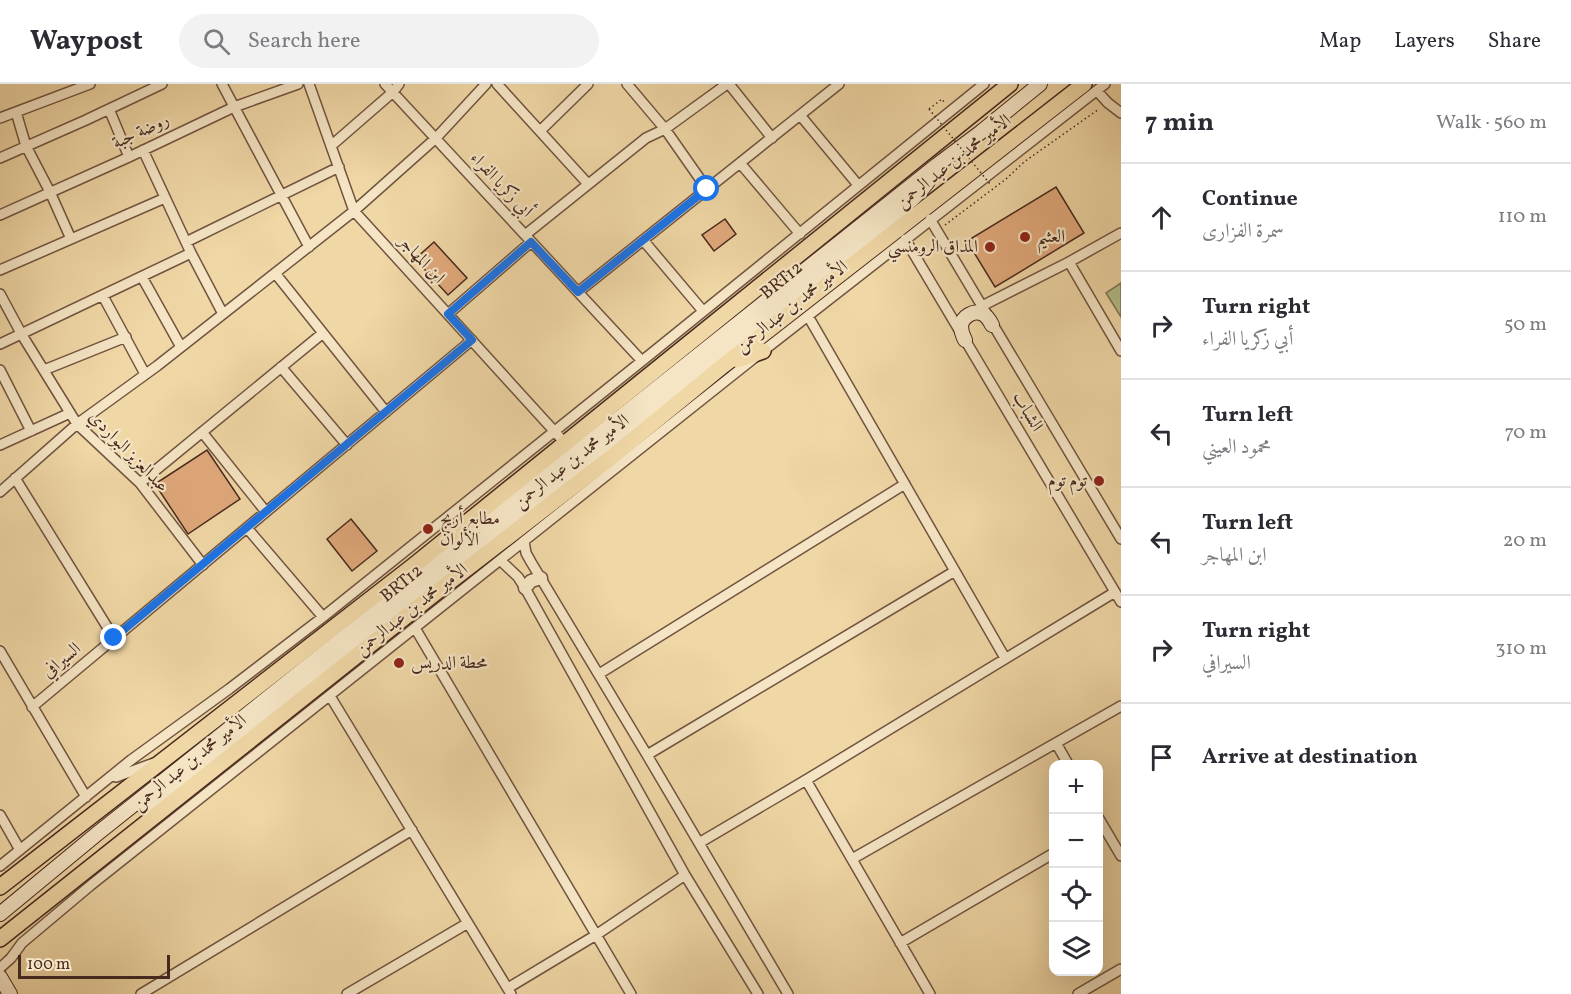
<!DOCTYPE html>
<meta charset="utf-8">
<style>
:root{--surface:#fff;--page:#f2f2f3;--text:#2b2b33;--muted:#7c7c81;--line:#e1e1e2}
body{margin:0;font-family:Vollkorn,Amiri,serif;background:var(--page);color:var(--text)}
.controls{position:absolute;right:18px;bottom:18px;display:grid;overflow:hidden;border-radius:12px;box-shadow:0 6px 24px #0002}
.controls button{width:54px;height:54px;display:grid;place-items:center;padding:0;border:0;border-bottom:2px solid var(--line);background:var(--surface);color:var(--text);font:30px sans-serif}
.scale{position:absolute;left:18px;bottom:15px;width:152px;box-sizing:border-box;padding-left:6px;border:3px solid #47291e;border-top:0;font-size:16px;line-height:21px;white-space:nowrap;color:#47291e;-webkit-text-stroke:4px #f5e5c5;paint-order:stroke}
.stop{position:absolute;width:18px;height:18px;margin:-14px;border:4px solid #1a73e8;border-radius:50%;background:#fff}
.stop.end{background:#1a73e8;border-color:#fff;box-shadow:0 2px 6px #0008}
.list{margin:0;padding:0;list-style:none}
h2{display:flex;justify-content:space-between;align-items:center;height:78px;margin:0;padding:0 24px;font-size:26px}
h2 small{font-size:20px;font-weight:400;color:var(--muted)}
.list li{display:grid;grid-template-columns:39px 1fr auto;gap:18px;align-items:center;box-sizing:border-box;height:108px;padding:0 24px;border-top:2px solid var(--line)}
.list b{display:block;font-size:22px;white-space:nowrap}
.list p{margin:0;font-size:20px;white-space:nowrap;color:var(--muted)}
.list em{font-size:20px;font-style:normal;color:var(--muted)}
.icon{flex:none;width:33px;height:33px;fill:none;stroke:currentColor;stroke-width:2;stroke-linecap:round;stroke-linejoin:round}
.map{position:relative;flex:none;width:1121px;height:910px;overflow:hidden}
header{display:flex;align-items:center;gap:36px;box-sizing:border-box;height:84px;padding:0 30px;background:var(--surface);border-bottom:2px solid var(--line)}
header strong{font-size:28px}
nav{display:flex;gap:33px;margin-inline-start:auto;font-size:21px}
.search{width:420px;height:54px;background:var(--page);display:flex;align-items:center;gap:15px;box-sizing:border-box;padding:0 21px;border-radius:33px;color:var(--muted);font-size:22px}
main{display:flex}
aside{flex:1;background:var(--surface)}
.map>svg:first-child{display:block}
.green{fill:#b5bf8a;stroke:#7e7454;stroke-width:1.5}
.building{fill:#e1a97b;stroke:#47291e;stroke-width:1.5}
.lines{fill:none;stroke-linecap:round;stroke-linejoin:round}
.minor-casing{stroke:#715440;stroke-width:12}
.tertiary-casing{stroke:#715440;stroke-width:15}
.secondary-casing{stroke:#47291e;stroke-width:16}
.primary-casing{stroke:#47291e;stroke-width:18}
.path{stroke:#47291e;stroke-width:1.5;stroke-dasharray:1.5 3;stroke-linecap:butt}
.minor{stroke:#f5e5c5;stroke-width:9}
.tertiary{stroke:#f5e5c5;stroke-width:12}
.secondary{stroke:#f5e5c5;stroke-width:14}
.primary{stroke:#f0d7a6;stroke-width:15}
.path-bridge{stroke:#47291e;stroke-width:1.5;stroke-dasharray:1.5 3;stroke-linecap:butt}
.route{stroke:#1a73e8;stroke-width:8}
.poi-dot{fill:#8f2418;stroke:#f5e5c5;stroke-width:2}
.labels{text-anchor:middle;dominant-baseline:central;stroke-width:4.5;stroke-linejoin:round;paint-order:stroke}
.street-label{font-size:18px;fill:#47291e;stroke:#f5e5c5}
.poi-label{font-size:18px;fill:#47291e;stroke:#f5e5c5;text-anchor:start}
</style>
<header>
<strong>Waypost</strong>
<div class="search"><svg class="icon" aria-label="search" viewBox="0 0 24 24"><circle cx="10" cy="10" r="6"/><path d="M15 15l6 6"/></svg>Search here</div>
<nav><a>Map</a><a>Layers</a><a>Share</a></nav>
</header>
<main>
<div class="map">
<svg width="1121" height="910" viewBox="0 0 1121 910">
<rect width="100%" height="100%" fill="#f0d7a6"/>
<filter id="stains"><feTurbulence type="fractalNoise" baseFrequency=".00333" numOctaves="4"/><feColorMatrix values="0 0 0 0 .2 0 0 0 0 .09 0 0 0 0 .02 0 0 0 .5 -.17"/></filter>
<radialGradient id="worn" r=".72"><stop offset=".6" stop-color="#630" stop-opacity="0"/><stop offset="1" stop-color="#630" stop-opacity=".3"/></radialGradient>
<path class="green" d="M1121 199V233L1106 209Z"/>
<path class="building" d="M1056 103 1084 149 995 203 967 157Z
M725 135 736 150 714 167 702 151Z
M434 158 467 194 448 211 415 175Z
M207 366 240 415 188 450 155 400Z
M351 435 377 467 352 487 327 455Z"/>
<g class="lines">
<g class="minor-casing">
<path id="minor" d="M222 0 309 163
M309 0 354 127 565 359
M385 0 642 277
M497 0 588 100
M627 0 665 45 707 105
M729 0 772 54
M1097 7 1108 19 1121 29
M109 25 129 73
M16 28 26 62 50 108 71 155
M800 31 858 101
M0 34 90 0
M540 47 588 0
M332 61 393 8 399 0
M143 66 191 169 223 230
M0 74 86 36 162 0
M740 79 800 150
M0 131 129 73 234 23 298 0
M930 135 1121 455
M525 151 646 54 665 45 727 0
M905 155 1121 518
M643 156 703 227
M186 158 339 83
M1069 178 1121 267
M0 186 165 114
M275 189 386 328
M142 193 181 263
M578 208 839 0
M0 210 22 251 77 340 140 399 203 481
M103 212 145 290
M982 222 1069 178 1121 149
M448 230 531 158
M808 232 1005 574
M0 260 191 169
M281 283 347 361
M0 286 31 347
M44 286 126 253
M202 348 266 428
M0 361 70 329
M15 394 114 554
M140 399 323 249
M0 408 77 340 157 282 354 127 436 54 486 0
M247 444 323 533
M524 457 526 469 531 478 647 671 788 910
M500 476 518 493 525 504 685 791 758 910
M415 544 631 910
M0 567 86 713
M599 590 905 400
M330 612 511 910
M32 623 472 256
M1056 659 1068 680
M647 671 955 487
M116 693 154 679
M806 696 930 910
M0 731 20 766
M1098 733 1121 772
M699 759 806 696 1115 508
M852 775 1121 622
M0 782 131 676 229 605 323 533 642 277 984 0
M900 859 1054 769
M0 884 11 874 22 859 91 801 763 267 1105 0
M508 904 596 851 685 791
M141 910 412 746
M347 910 468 839
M1078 910 1121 885"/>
</g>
<g class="tertiary-casing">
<path id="tertiary" d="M525 504 531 497 541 494"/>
</g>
<g class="secondary-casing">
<path id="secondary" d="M965 256C963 252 961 247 961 242 962 233 974 225 983 230 987 232 990 237 992 241
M144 723 198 686 892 133C907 120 924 107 933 89
M0 830 98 749 937 81 981 48 1040 0
M0 893 10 910"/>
</g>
<g class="primary-casing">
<path id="primary" d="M738 276 763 267
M0 803 413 482 1010 0
M0 855 438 507 614 371 724 281 1084 0"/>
</g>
<path class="path" d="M929 25 942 15 944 18
M945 141 1006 95 1024 78 1099 25"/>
<use href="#minor" class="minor"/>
<use href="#tertiary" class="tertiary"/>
<use href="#secondary" class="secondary"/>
<use href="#primary" class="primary"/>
<path class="path-bridge" d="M929 25 990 100"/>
</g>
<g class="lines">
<path class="route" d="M114 554 472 256 448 230 531 158 578 208 707 105"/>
</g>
<g class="poi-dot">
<circle cx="1025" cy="153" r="6"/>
<circle cx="990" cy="163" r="6"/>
<circle cx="1099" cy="397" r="6"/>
<circle cx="428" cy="445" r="6"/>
<circle cx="399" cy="579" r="6"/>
</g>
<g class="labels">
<g class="street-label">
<text transform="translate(141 48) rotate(-25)">روضة جبة</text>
<text transform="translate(954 78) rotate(-38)">الأمير محمد بن عبد الرحمن</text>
<text transform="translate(501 101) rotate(47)">أبي زكريا الفراء</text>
<text transform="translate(421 176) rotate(47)">ابن المهاجر</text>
<text transform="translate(782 197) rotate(-39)">BRT12</text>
<text transform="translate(792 223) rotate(-38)">الأمير محمد بن عبدالرحمن</text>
<text transform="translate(1027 328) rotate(59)">الشباب</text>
<text transform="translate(128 368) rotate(46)">عبدالعزيز البواردي</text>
<text transform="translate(572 378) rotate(-38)">الأمير محمد بن عبد الرحمن</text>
<text transform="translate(402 500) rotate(-39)">BRT12</text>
<text transform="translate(412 526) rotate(-38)">الأمير محمد بن عبدالرحمن</text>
<text transform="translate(62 577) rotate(-40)">السيرافي</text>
<text transform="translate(190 679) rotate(-39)">الأمير محمد بن عبد الرحمن</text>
</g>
<g class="poi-label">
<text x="1037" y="153">العثيم</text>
<text x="978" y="163" text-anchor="end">المذاق الرومنسي</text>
<text x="1087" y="397" text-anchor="end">توم توم</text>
<text x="440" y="435">مطابع أريج<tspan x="440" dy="21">الألوان</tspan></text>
<text x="411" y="579">محطة الدريس</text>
</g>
</g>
<rect width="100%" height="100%" filter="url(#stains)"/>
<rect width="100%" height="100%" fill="url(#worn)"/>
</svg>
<div class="controls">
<button>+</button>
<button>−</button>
<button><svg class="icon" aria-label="locate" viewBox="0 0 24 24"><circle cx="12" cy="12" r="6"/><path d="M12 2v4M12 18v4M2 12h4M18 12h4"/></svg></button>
<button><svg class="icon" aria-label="layers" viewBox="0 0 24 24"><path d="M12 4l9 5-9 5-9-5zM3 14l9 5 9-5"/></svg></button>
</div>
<div class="scale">100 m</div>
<div class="stop" style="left:707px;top:105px"></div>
<div class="stop end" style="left:114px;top:554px"></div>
</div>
<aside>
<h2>7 min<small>Walk · 560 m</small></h2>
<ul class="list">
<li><svg class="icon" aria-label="ahead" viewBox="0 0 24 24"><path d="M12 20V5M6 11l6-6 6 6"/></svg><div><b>Continue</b><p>سمرة الفزارى</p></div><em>110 m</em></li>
<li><svg class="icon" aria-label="right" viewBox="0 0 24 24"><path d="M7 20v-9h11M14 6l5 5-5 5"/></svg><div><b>Turn right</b><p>أبي زكريا الفراء</p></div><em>50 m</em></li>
<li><svg class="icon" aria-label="left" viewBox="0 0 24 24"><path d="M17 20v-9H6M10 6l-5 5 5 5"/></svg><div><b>Turn left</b><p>محمود العيني</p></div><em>70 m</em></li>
<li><svg class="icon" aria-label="left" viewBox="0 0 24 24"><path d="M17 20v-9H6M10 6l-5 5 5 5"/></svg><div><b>Turn left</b><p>ابن المهاجر</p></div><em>20 m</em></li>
<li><svg class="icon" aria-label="right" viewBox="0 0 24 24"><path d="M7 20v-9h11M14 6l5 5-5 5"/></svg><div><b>Turn right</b><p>السيرافي</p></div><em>310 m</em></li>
<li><svg class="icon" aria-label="arrive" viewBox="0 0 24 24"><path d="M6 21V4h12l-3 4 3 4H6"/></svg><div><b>Arrive at destination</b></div></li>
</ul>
</aside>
</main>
